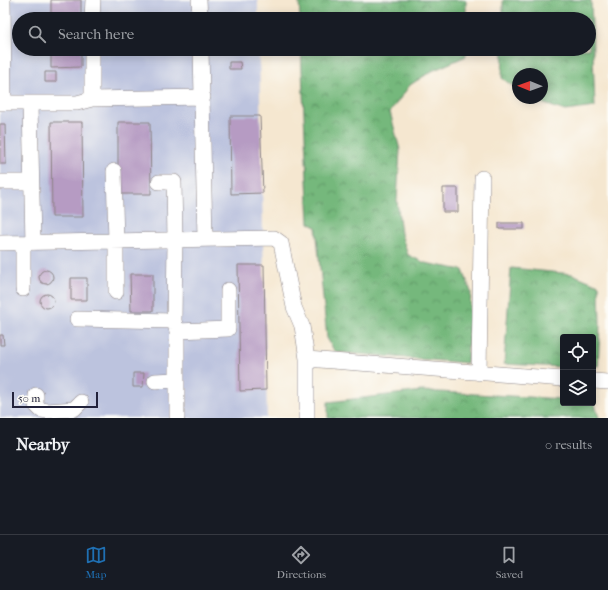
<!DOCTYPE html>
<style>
:root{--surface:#171b24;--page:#20242c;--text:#f1f3f6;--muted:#9ea1a6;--line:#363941;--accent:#1f6fb2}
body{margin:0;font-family:"IM FELL French Canon",serif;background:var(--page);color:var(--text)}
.controls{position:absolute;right:12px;bottom:12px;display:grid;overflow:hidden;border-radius:4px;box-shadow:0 2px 10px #0003}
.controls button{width:36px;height:36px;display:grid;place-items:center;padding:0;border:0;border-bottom:1px solid var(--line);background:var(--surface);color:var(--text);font:20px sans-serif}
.compass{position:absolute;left:512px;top:68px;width:36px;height:36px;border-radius:50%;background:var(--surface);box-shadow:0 2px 10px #0003;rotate:271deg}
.scale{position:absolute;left:12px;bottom:10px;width:86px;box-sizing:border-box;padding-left:4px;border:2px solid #22223b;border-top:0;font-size:11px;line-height:14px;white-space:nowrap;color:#22223b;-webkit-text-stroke:3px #fdfcf7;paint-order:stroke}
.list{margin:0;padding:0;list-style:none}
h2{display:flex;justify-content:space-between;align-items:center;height:52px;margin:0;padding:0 16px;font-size:17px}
h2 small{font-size:13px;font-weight:400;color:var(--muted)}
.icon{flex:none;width:22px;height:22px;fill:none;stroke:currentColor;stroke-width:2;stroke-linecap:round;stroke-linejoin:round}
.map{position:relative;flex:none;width:608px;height:418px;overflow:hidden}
.search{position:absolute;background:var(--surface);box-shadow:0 2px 10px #0003;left:12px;right:12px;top:12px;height:44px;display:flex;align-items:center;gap:10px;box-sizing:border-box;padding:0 14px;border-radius:22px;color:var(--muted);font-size:15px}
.sheet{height:116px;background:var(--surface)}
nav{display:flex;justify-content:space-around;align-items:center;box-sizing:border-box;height:56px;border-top:1px solid var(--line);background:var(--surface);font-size:11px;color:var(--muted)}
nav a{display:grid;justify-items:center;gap:2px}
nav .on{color:var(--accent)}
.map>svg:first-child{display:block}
.industrial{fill:#bcc3de}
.forest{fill:url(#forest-crowns);stroke:#4b6d5b}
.building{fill:#b69bc3}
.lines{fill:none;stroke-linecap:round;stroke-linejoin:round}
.minor-casing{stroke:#8c8486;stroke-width:16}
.minor{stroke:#fff;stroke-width:15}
</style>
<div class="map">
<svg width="608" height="418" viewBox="0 0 608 418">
<defs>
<pattern id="forest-crowns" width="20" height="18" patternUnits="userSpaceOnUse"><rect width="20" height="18" fill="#74b87b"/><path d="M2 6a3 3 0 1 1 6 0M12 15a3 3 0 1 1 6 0" fill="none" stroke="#5f9566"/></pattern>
</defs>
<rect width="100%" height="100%" fill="#fdfcf7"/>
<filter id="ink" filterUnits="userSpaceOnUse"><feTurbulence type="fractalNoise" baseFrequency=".025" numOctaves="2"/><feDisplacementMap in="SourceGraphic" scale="8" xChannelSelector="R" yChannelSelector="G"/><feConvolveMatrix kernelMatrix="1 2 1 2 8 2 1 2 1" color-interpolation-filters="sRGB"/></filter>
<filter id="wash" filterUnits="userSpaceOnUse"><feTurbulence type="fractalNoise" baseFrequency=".012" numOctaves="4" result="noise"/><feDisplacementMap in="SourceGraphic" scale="16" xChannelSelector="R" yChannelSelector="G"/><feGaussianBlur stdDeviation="0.9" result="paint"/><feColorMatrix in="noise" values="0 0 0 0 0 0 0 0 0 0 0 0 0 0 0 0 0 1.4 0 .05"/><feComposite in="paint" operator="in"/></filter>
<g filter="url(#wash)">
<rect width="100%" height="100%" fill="#f5e7d0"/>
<path class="industrial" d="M0 0H258V19H19V49H259L267 418H0Z"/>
<path class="forest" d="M299 0H466V19H300Z
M503 0H591L595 107 565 111 528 98H542V74H518V90L502 78 503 49H589V19H503Z
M301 49H466V56L432 71 410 85 390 112 400 150 397 201 401 234 408 255 425 263 463 270 471 292 467 363 335 352 327 338 316 227 309 223Z
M511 268 572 274 599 285 600 325 598 366H593V337H563V367L504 364Z
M422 391 563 399V403H593L594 401 599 418H328V402Z"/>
<g id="blocks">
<path class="building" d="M51 0H81V19H51Z
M51 49H81V67L51 68Z
M229 62H240L241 69H229Z
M45 72H56V82H45Z
M230 116H260L263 193 231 194Z
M51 122H82L83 217H52Z
M118 122H150L151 194H118Z
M0 124H5L6 164H0Z
M443 188H458V212H443Z
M499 223H524V229H499Z
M238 265H264L266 390 240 391Z
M39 277a7 7 0 1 1 14 0a7 7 0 1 1-14 0Z
M130 274H153V311H131Z
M71 278H87V300H71Z
M40 301a7 7 0 1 1 14 0a7 7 0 1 1-14 0Z
M0 335H3L4 345H0Z
M133 373H144L143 387H133Z"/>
</g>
</g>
<g filter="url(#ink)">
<use href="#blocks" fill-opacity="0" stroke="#8c8486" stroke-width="1"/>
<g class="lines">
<g class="minor-casing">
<path id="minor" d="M3 0 4 103
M199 0 200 19
M92 19 93 0
M201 49 205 239
M92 99V49
M0 103H77L92 99 203 97
M30 104 33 243
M114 171 116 241V292
M0 182H31
M159 182H174L175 240 174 321 177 331V418
M0 243 274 238 281 243 294 307 302 326 307 359 563 379
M23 243V289
M77 319 174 321
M177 331 228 329V290
M307 359V418
M479 373 482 178
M155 381 177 380
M593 381 608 382
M36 395V405L41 410 48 411 74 409 81 402"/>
</g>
<use href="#minor" class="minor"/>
</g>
</g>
</svg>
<div class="controls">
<button><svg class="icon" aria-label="locate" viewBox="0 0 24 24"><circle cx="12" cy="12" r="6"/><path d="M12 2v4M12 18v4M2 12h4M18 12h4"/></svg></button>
<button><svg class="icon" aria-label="layers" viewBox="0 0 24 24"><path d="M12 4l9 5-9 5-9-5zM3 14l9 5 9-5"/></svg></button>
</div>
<svg class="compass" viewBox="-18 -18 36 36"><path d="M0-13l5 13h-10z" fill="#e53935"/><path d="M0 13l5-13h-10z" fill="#9ea1a6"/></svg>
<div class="scale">50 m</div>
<div class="search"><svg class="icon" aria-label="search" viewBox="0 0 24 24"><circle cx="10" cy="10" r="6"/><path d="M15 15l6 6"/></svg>Search here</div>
</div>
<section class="sheet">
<h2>Nearby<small>0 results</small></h2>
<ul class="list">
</ul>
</section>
<nav>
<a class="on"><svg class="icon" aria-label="map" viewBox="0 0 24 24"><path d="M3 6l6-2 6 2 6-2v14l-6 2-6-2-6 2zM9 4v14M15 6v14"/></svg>Map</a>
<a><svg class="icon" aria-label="directions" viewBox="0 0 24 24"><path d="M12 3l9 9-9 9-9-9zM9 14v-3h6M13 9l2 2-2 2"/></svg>Directions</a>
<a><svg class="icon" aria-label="saved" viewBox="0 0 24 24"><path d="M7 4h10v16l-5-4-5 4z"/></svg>Saved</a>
</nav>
